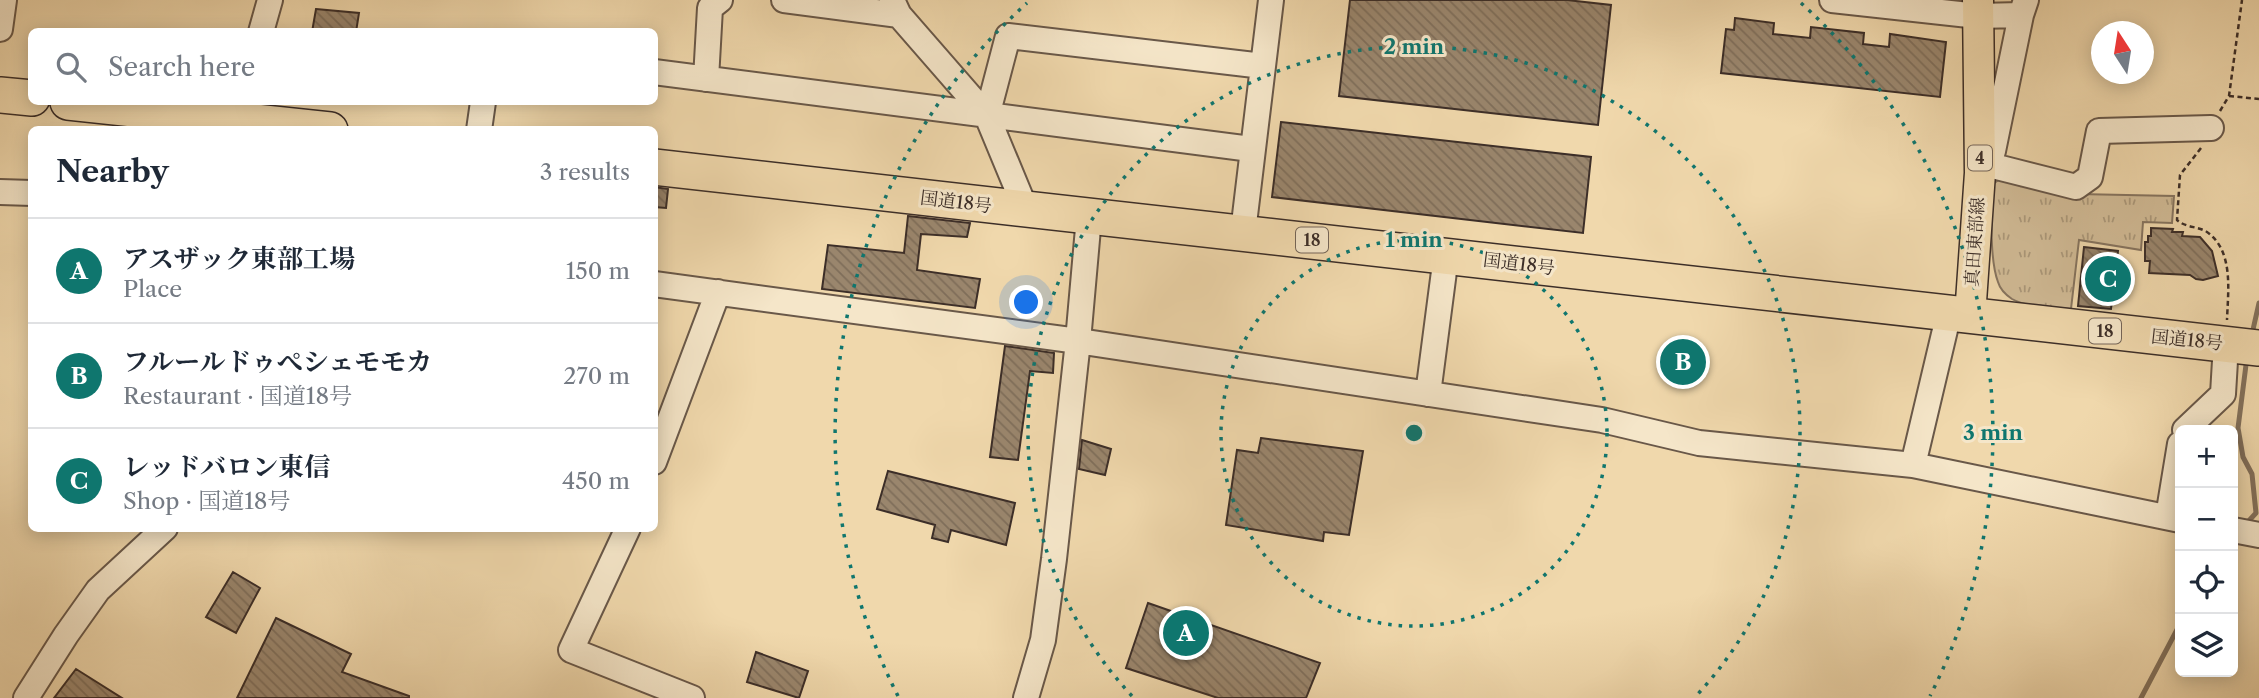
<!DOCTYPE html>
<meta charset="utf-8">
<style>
:root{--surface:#fff;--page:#f2f2f3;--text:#1f2937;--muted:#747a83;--line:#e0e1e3;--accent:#0f766e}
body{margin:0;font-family:"Libre Caslon Text","Noto Serif JP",serif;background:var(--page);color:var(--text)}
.controls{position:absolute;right:21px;bottom:21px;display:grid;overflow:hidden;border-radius:10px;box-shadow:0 4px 18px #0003}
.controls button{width:63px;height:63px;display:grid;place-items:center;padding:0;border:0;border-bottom:2px solid var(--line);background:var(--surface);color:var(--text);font:35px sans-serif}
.compass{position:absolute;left:2091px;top:21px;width:63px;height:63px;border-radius:50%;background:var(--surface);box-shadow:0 4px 18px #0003;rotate:348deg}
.you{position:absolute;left:1027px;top:303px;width:24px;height:24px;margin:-18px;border:5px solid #fff;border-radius:50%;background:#1a73e8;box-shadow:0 0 0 10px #1a73e833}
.badge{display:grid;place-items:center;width:46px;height:46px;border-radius:50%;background:var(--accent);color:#fff;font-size:23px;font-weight:700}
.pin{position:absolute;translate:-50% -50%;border:4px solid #fff;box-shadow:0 2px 7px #0006}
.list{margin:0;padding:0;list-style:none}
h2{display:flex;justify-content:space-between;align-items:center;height:91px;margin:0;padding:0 28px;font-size:30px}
h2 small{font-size:23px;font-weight:400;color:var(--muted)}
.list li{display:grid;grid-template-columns:46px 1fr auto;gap:21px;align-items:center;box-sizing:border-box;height:105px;padding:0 28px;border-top:2px solid var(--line)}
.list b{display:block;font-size:26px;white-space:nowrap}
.list p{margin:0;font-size:23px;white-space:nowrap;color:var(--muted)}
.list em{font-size:23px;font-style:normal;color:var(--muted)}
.icon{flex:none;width:38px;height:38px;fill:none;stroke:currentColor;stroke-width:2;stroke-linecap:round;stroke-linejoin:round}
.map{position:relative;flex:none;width:2259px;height:698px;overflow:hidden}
.search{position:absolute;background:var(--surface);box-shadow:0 4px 18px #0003;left:28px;top:28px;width:630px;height:77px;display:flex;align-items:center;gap:18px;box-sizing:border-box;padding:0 24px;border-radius:10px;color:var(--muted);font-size:26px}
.panel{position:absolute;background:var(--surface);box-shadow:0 4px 18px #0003;left:28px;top:126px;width:630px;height:406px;border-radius:10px}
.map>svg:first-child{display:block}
.grass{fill:url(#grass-tufts);stroke:#86745f;stroke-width:2}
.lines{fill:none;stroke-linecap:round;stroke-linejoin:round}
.stream{stroke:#83715c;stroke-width:5}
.building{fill:url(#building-back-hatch);stroke:#3c2e28;stroke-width:2}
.minor-casing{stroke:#695849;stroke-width:28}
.major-casing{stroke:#3c2e28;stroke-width:33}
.highway-casing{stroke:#3c2e28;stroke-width:38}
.path{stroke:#3c2e28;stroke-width:2.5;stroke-dasharray:5 3.5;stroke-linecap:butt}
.minor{stroke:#f5e6c9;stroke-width:24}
.major{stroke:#f0d8ac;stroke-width:30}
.highway{stroke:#f0d8ac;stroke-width:35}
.ring{fill:none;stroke:#0f766e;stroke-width:3.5;stroke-dasharray:3.5 7}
.labels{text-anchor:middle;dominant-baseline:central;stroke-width:6;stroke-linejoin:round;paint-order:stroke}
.shield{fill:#f5e6c9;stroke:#746558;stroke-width:2}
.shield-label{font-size:16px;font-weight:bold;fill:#3c2e28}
.street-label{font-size:18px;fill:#3c2e28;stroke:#f5e6c9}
.centre{fill:#0f766e;stroke:#f5e6c9;stroke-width:3.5}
.ring-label{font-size:21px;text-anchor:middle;font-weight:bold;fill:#0f766e;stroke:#f5e6c9;stroke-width:6;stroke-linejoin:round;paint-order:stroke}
</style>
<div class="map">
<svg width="2259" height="698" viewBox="0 0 2259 698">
<defs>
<pattern id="grass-tufts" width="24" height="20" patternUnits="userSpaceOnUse" patternTransform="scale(1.75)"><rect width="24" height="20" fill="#d1bb96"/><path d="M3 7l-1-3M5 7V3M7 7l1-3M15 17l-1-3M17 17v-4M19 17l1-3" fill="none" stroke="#ab987a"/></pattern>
<pattern id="building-back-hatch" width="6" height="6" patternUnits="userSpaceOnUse" patternTransform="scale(1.75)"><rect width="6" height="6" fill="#9a866d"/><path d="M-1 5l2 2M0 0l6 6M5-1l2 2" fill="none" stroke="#7f6e5a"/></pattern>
</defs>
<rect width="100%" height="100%" fill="#f0d8ac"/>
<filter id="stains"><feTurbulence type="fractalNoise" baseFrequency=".00286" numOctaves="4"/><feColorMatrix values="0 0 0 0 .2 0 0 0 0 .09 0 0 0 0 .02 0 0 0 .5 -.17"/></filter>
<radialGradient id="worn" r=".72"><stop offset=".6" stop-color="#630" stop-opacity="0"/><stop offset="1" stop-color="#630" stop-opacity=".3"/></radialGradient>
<path class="grass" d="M2002 177 2078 194 2174 196 2172 223 2143 222 2141 250 2079 240 2071 309C2053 307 2028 308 2012 299 2006 295 2000 289 1998 282 1989 258 1992 212 1992 185Z"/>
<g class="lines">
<path class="stream" d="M2252 334 2259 303
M2245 525 2256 513 2252 474 2243 457 2238 428 2247 357
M2141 698 2180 624"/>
</g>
<path class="building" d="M1350 0H1567L1611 5 1598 125 1339 96Z
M316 9 359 13 356 32H312Z
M1735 18 1774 23 1773 34 1810 38 1811 27 1864 33 1863 44 1889 47 1890 34 1946 42 1940 97 1721 73 1726 29 1734 30Z
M1281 122 1591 157 1583 233 1272 197Z
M654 187 668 189 666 208 654 207Z
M908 216 970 223 967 237 921 234 917 270 980 279 975 308 822 289 828 245 904 253Z
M2151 228 2173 229 2172 232H2183L2182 236 2200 237 2212 251 2218 276 2203 280 2196 279 2190 275 2149 273 2150 261H2145V242H2148V236H2151Z
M2084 247 2118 251 2111 309 2078 306Z
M1005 346 1054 353 1053 373 1030 371 1018 460 990 457Z
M1261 438 1363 451 1349 535 1324 532 1323 541 1226 525 1237 450 1258 453Z
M1082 440 1111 449 1105 475 1079 469Z
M888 471 1015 503 1006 545 951 530 948 542 932 538 935 525 877 509Z
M233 572 260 588 236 633 206 617Z
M1148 603 1320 663 1306 698H1218L1126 668Z
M276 618 351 654 342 672 409 696V698H237Z
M756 652 808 671 799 698 747 682Z
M76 669 122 698H54Z"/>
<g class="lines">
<g class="minor-casing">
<path id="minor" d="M784 0 899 15
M892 0 899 15 987 116 1026 210
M1832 0 1978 16 2021 15 2026 0
M0 29 4 0
M261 32 270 0
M654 72 1251 149
M706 79 710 8 720 0
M987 116 1008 36 1263 66
M479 130 483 102
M1989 165 2076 187 2090 177 2099 131 2211 128
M1981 173 1989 165 1993 151 2021 15
M0 192 32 193
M1243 232 1271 0
M654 284 1078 341 1602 420 1699 443 1913 465 2180 520
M1428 394 1446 256
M2185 430 2223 394 2226 344
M654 462 718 292
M1913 465 1949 313
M2168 517 2180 444
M628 528 571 650 692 698
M2233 530 2259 535
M26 698 66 635 98 590 165 528
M1026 698 1043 640 1054 559 1078 341 1089 217"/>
</g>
<g class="major-casing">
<path id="major" d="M1970 316 1980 173 1978 0"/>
</g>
<g class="highway-casing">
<path id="highway" d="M0 95 32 98
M68 102 330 130
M654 167 2259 348"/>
</g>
<path class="path" d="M2229 96 2259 99
M2220 111 2229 96 2242 0
M2201 148 2180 175 2177 220C2186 228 2198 226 2207 232 2234 251 2228 291 2227 320"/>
<use href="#minor" class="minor"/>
<use href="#major" class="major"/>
<use href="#highway" class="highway"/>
</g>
<g class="ring">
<circle cx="1414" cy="433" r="193"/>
<path d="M1132 696A386 386 0 1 1 1696 696"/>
<path d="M898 696A579 579 0 0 1 1027 3M1801 3A579 579 0 0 1 1930 696"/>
</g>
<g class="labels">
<g class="shield">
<rect x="1968" y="145.5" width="24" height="25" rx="5"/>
<rect x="1296" y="227.5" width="32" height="25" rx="5"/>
<rect x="2089" y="318.5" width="32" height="25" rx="5"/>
</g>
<g class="shield-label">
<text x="1980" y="158">4</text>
<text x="1312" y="240">18</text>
<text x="2105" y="331">18</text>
</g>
<g class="street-label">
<text transform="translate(956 202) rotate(7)">国道18号</text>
<text transform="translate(1975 242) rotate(-86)">真田東部線</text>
<text transform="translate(1519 264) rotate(7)">国道18号</text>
<text transform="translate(2187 340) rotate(6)">国道18号</text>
</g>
</g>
<circle cx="1414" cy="433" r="10" class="centre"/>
<g class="ring-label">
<text x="1414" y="54">2 min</text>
<text x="1414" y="247">1 min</text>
<text x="1993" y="440">3 min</text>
</g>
<rect width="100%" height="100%" filter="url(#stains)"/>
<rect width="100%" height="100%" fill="url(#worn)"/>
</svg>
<div class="controls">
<button>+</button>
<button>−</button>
<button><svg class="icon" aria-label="locate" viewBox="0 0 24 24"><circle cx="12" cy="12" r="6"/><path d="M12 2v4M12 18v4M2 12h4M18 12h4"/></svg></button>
<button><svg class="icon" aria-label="layers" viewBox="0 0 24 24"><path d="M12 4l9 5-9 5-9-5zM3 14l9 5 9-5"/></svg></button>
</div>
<svg class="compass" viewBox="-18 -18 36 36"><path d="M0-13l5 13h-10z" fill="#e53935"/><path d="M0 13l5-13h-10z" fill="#747a83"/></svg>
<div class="you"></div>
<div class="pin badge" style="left:1186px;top:633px">A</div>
<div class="pin badge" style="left:1683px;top:362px">B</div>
<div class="pin badge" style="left:2108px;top:279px">C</div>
<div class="search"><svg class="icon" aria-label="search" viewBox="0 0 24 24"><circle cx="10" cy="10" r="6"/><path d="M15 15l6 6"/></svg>Search here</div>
<section class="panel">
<h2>Nearby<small>3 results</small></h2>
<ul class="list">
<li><span class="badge">A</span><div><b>アスザック東部工場</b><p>Place</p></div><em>150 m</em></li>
<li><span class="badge">B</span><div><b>フルールドゥぺシェモモカ</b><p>Restaurant · 国道18号</p></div><em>270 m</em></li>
<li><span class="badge">C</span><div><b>レッドバロン東信</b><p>Shop · 国道18号</p></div><em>450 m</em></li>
</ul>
</section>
</div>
